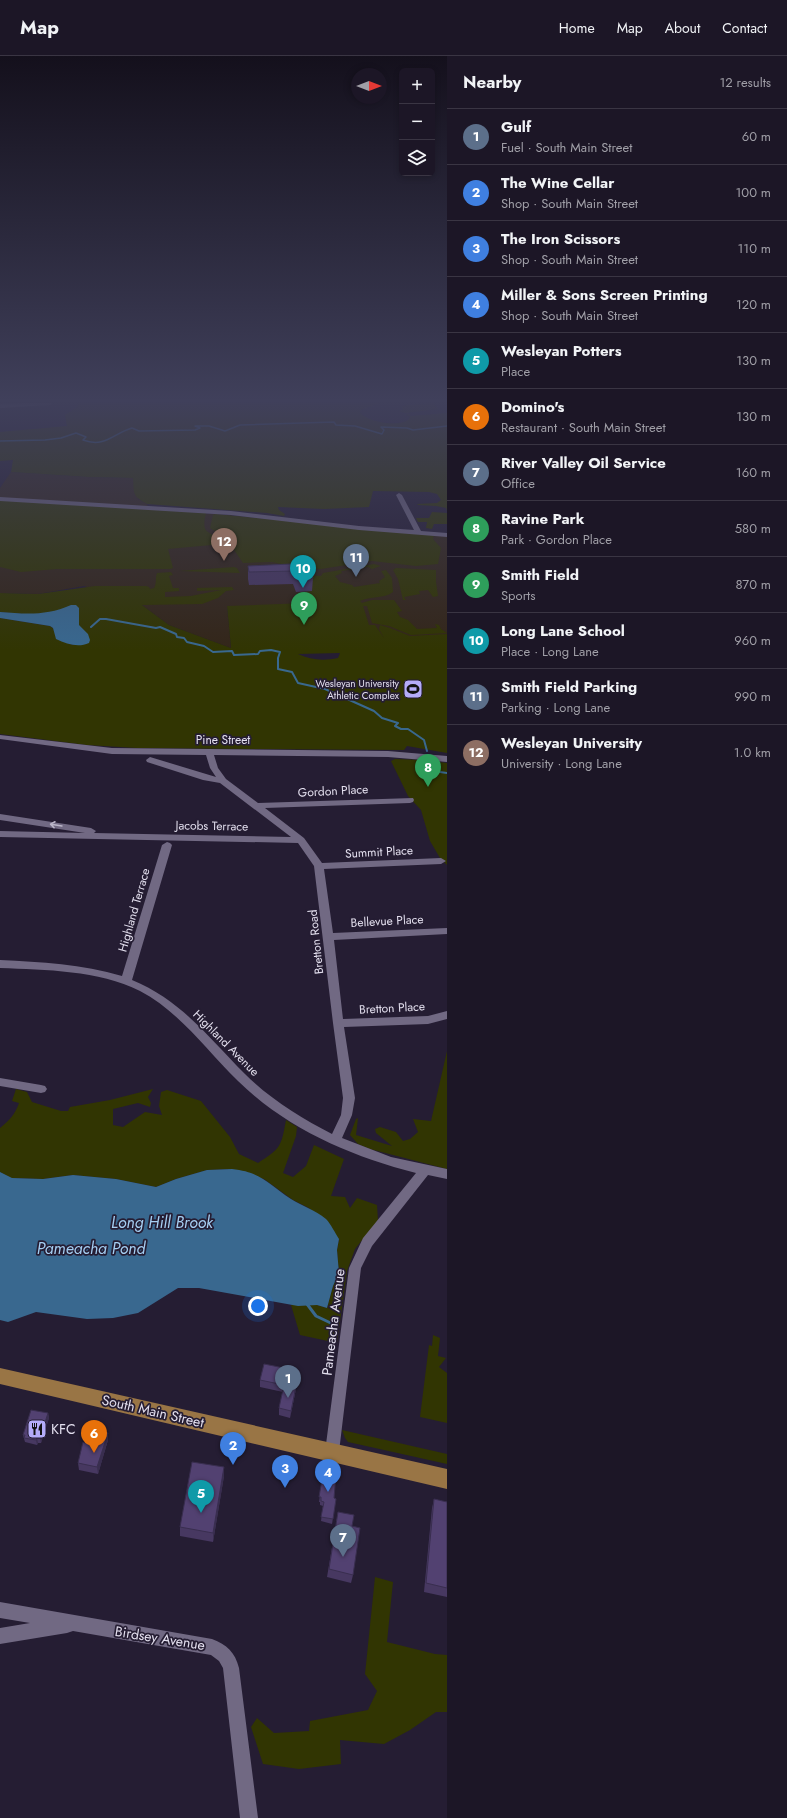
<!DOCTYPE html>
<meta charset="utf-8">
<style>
:root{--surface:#1c1626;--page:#251f2e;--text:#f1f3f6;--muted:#a09fa7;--line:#3a3543;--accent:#db2777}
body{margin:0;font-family:Jost,sans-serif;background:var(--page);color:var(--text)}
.controls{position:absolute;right:12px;top:12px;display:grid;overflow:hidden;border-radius:6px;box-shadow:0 2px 6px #0003}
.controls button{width:36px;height:36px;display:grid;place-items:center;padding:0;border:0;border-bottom:1px solid var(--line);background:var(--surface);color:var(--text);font:20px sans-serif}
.compass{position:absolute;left:351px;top:12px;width:36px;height:36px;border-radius:50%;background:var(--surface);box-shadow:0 2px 6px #0003;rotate:90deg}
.you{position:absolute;left:258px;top:1250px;width:14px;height:14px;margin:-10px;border:3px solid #fff;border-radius:50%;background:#1a73e8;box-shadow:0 0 0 6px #1a73e833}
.badge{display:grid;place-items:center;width:26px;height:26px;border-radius:50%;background:var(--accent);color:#fff;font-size:13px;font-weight:700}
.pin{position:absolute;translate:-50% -33px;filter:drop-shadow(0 1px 2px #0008)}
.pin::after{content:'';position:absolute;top:21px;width:14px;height:12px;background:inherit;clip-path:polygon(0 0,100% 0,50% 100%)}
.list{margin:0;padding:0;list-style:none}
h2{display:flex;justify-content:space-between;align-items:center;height:52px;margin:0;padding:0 16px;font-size:17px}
h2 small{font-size:13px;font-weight:400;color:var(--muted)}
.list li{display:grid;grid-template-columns:26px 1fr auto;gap:12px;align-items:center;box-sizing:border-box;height:56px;padding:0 16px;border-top:1px solid var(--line)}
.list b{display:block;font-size:15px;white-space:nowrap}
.list p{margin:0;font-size:13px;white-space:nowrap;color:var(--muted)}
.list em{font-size:13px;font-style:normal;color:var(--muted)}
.icon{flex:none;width:22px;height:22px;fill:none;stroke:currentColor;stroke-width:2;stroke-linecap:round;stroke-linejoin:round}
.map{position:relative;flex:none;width:447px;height:1762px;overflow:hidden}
header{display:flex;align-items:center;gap:24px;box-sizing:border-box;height:56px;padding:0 20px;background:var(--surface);border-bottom:1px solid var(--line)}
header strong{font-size:19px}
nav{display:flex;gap:22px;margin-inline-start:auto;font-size:14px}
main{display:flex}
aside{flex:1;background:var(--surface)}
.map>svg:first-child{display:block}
.education{fill:#332619}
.green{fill:#313502;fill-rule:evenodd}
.water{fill:#39688f}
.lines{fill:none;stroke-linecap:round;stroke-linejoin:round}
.stream-far2{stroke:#39688f;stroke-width:1.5}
.stream-far1{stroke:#39688f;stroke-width:2}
.stream{stroke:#39688f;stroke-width:3}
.minor{fill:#716983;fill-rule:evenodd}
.major{fill:#997545;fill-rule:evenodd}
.wall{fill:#473861}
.shaded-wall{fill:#392e4f}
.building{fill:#524171;stroke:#392e4f}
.oneway{stroke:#bbb6c9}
.labels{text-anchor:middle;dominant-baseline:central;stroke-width:3.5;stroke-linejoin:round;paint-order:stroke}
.far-poi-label{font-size:10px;fill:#e3dfee;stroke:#251d33;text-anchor:end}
.street-label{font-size:12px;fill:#e3dfee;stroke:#251d33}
.near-street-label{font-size:14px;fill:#e3dfee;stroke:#251d33}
.near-poi-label{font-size:14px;fill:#e3dfee;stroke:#251d33;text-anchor:start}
.near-water-label{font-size:16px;font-style:italic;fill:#a5cef2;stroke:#251d33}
</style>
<header>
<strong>Map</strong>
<nav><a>Home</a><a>Map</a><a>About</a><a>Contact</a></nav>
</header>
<main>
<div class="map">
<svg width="447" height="1762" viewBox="0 0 447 1762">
<rect width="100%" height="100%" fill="#251d33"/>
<path class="education" d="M11 416 88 421 134 422 138 443 147 448 149 454 215 458 447 480V579L373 584 227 550 231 592 169 569 142 549 84 530 38 538 0 537V432Z"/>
<path class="green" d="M79 347H380L361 354 360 356C366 366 400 372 409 363L410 360 406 359 408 358 411 360 447 357V455L446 452 436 450 418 449 417 448 437 447 441 444 437 438 429 436 373 435 369 451 324 453 278 451 279 454 285 458 284 460 267 457 147 448C132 440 134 437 133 422L88 421 11 416 13 404 0 405V376L67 370 65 359 77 351Z
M434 347 438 353 405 357 399 355 403 354 402 351 406 349 405 348 408 349Z
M0 444 206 457C200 482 211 472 223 488L168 493 173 512 170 513H57L21 516 0 511Z
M432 456 447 457V468H434L432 473 426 472 427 466H418L416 462H429Z
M215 458 434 479 433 483 441 492 438 508 416 510 372 505 321 513 299 512 272 506 243 507 226 482 210 472 213 459Z
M374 508 381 510 372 513 368 511 341 515 342 517 335 520 340 526 352 529 354 531 380 527 379 525 385 521 381 515 386 514 392 522 393 536C384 543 370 540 360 545L362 547 372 544H394L402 555 397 556 400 561 408 564 417 573 437 572 435 568 439 569 441 573 447 577 411 579 389 570 372 567 367 550H363L369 569H375L384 582 379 573 380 569 390 572 410 580 447 578V697L407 690 404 694 137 692 87 689 0 678V562L50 570 53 572 57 583 73 589 79 569V552L33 559 0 556V537L38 538 95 530H146L149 531 150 533 154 532C157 527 155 522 157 517L171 516 173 519 169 520 173 532H179V535L165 536V541L191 540 221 534 197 535V532L232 531 234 534 226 535 218 542 202 548 142 549 169 569 231 592 227 550 307 547 304 536 312 535 299 519 321 520 323 517ZM340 597 338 602C323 605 311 604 298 598Z
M234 511 237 512 240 517 179 515Z
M396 512 436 514V526L438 540 433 541 428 534 419 535 420 538 404 541 406 544H403L398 523 393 514Z
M395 703 421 704 447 707V809L440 802 430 785 421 754 408 740 391 705Z
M447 995V1113L370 1093 358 1088 350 1079 356 1063 358 1062 356 1079 392 1090 376 1077 375 1073 380 1071 396 1076 403 1085 410 1083 418 1076 413 1063 431 1065Z
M16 1033 27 1036 32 1046 61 1055H68L70 1051 110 1044 153 1033 148 1041 151 1047 150 1051 138 1047 113 1053V1069L123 1071 145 1056 162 1059 159 1050 161 1036 167 1034 201 1045 230 1081 239 1098 258 1107C281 1092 281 1091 286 1064L297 1071 296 1080 283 1117 293 1121 306 1110 314 1089 344 1103 331 1140 345 1141 350 1152 357 1142 377 1149 378 1164 355 1193 347 1215 337 1287 300 1279 291 1249H317L327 1252 333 1230 339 1217 337 1194 339 1183 309 1152 293 1144 264 1123 232 1113 207 1114 176 1123 156 1131 116 1123 73 1119 43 1123 11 1122 0 1116V1072C10 1064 15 1058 19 1047L12 1045Z
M433 1279 440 1282 438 1300 446 1302 439 1311 447 1317V1367L420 1361 429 1289 432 1290Z
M342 1374 447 1398V1408L348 1386 345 1382Z
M375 1521 393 1526 387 1586 435 1598 447 1599V1656H436L410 1674 384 1688 340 1684 341 1708 299 1713 263 1708 251 1671 257 1662 274 1677 309 1675 310 1665 368 1654 377 1635 365 1618Z"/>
<path class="water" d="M71 549H76L79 552V569L88 578 90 584 89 587C78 592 67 588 56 583L53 572 50 570 0 562V556C26 558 46 560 71 549Z
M232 1113C261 1116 268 1128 291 1143 302 1150 315 1154 326 1163 331 1168 335 1177 339 1183L337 1194 339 1217 333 1230 327 1252 317 1249 298 1250 199 1232H178L138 1257 113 1262 87 1263 36 1256 8 1266 0 1264V1116L12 1122 43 1123 73 1119 116 1123 156 1131 176 1123 207 1114Z"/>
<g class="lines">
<path class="stream-far2" d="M0 385 45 384 61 382 76 377 86 381 83 384C105 392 112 378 132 372L139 375 195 374 200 372 195 370H209L225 375 240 369 334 366 336 369 355 370 382 378 384 374 381 371 407 372 413 374 447 370"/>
<path class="stream-far1" d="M91 571 100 563H106L156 572 160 571 176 578 177 581 184 582 187 586 204 590 213 596 232 595 234 599 258 598 260 595 271 594 280 596 278 602V613L292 616 298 627 325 633 374 655 382 662 398 667 395 670 401 673H408L424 684 427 695
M420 704 416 710 419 713 447 717"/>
<path class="stream" d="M307 1248 316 1260 337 1270"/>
<path class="minor" d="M21 347H53L50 349 0 352V348Z
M399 437 402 439 421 475 447 477V481L359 474 231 459 0 445V441L231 455 359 470 414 474 396 439Z
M0 679 112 692 388 695 447 700V706L388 701 214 699 218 712 226 723 258 747 413 742 414 744 413 746 410 747 265 752 304 782 322 807 441 802 446 805 441 808 324 813 333 877 447 872V878L334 884 343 963 428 960 447 955V963L428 968 344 971 355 1042 352 1059 342 1082 391 1101 447 1113V1123L428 1119 372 1190 361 1212 339 1396 337 1401 332 1403 327 1401 325 1396 349 1212 363 1182 416 1117C350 1100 287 1073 238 1025 206 994 180 956 140 935 98 914 46 914 0 912V904C41 906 82 908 122 920L162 789 167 786 170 787 172 789 132 924C181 944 208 981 245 1018 270 1043 301 1062 332 1078L341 1059 343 1042 333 967 314 810 298 787 0 781V775L85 777 0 764V758L91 772 96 775 94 777 291 781 220 727 203 724 147 706 146 704 150 701 216 721 210 712 206 699 112 698 0 683Z
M0 1022 41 1029 45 1030 47 1033 45 1036 41 1037 0 1030Z
M0 1546 212 1583C227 1589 235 1596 239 1612L258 1762H240L223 1612 219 1605 211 1599 73 1575 67 1577 0 1588V1572L30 1567 0 1562Z"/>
<path class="major" d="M0 1312 447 1413V1433L0 1328Z"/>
</g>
<path class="wall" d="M291 508 313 522 312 535 296 536 293 528 249 529 248 523V510Z
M299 1315 298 1323 290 1362 279 1359V1352L283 1336 260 1331V1324Z
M48 1357 49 1362 41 1387H38L37 1389 25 1386 23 1379Z
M108 1384 98 1418 79 1414 78 1407 85 1387Z
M323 1418 334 1442 336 1443 332 1468 321 1465 323 1450 320 1449V1446H319Z
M224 1420 213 1486 180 1480V1471Z
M434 1443 447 1446V1541L424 1536 432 1452Z
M338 1456 352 1470 353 1519 351 1527 327 1521Z"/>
<path class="shaded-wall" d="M299 1315 298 1323 290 1362 291 1355Z
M48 1357 49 1362 41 1387 40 1382Z
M108 1377V1384L98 1418 97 1411Z
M37 1382 38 1387 37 1389 36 1384Z
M224 1411V1420L213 1486V1477Z"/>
<path class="building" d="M291 508 298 510H310L313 522 296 523 293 515 249 516 248 510Z
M264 1308 299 1315 291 1355 279 1352 284 1329 260 1324Z
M31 1354 48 1357 40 1382H37L36 1384 24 1382 25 1379H23Z
M90 1373 108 1377 97 1411 78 1407 83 1386 85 1387Z
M192 1406 224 1411 213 1477 180 1471Z
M326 1415 336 1418 334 1442 336 1443 333 1463 321 1461 324 1446 321 1445V1441H319L323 1418H325Z
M434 1443 447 1446V1532L426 1527Z
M338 1456 354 1459 352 1470 360 1472 353 1519 329 1513Z"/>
<defs><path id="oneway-shaft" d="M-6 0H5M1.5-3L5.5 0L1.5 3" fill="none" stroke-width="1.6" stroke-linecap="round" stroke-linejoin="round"/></defs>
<use class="oneway" href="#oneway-shaft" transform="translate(56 769) rotate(-171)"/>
<linearGradient id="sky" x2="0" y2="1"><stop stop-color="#14101c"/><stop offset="0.58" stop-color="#40405b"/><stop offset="1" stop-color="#40405b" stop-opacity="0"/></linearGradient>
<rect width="447" height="594" fill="url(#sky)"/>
<defs>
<g id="stadium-square" transform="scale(1)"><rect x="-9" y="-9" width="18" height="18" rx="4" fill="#b4acf9" stroke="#251d33"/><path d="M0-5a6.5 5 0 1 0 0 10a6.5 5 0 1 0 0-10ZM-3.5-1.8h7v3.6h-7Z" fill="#111"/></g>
<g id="restaurant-square" transform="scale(1)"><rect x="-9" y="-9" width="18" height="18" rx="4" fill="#b4acf9" stroke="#251d33"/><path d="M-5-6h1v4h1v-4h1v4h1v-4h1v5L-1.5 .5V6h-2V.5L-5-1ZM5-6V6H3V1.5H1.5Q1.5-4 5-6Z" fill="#111"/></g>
</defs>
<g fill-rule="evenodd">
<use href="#stadium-square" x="413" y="633"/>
<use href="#restaurant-square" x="37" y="1373"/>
</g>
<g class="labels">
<g class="far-poi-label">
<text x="399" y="627">Wesleyan University<tspan x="399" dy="12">Athletic Complex</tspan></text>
</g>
<g class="street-label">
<text x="223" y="684">Pine Street</text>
<text transform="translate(333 735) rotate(-3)">Gordon Place</text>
<text transform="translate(212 770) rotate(1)">Jacobs Terrace</text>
<text transform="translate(379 796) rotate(-3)">Summit Place</text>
<text transform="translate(134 854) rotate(-74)">Highland Terrace</text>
<text transform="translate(387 865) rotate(-3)">Bellevue Place</text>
<text transform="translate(316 886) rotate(-96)">Bretton Road</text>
<text transform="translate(392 952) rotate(-3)">Bretton Place</text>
<text transform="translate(226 987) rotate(45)">Highland Avenue</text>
</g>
<g class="near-street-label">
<text transform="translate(333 1266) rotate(-83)">Pameacha Avenue</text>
<text transform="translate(153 1355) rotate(13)">South Main Street</text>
<text transform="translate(160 1582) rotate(9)">Birdsey Avenue</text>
</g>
<g class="near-poi-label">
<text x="51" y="1373">KFC</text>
</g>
<g class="near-water-label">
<text x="162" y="1166">Long Hill Brook</text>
<text x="91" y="1192">Pameacha Pond</text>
</g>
</g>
</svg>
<div class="controls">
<button>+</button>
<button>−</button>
<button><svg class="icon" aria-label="layers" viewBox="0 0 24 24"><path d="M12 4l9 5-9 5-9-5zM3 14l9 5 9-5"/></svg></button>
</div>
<svg class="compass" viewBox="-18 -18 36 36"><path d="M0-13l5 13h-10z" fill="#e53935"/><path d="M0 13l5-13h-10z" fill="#a09fa7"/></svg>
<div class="you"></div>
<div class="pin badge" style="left:288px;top:1342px;background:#5c6f8a">1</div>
<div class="pin badge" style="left:233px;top:1409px;background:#3f7fe0">2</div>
<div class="pin badge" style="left:285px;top:1432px;background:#3f7fe0">3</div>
<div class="pin badge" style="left:328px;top:1436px;background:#3f7fe0">4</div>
<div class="pin badge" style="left:201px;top:1457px;background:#0f9aa8">5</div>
<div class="pin badge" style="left:94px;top:1397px;background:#e8710a">6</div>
<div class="pin badge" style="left:343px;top:1501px;background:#5c6f8a">7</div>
<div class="pin badge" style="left:428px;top:731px;background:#2e9e5b">8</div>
<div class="pin badge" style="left:304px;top:569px;background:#2e9e5b">9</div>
<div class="pin badge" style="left:303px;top:532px;background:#0f9aa8">10</div>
<div class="pin badge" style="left:356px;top:521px;background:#5c6f8a">11</div>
<div class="pin badge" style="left:224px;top:505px;background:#8d6e63">12</div>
</div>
<aside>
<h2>Nearby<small>12 results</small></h2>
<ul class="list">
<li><span class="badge" style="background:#5c6f8a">1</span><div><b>Gulf</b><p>Fuel · South Main Street</p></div><em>60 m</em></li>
<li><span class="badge" style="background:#3f7fe0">2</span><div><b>The Wine Cellar</b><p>Shop · South Main Street</p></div><em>100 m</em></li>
<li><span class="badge" style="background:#3f7fe0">3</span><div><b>The Iron Scissors</b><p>Shop · South Main Street</p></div><em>110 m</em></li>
<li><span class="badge" style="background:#3f7fe0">4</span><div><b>Miller &amp; Sons Screen Printing</b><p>Shop · South Main Street</p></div><em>120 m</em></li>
<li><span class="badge" style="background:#0f9aa8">5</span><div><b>Wesleyan Potters</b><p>Place</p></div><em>130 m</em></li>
<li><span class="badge" style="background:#e8710a">6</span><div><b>Domino's</b><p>Restaurant · South Main Street</p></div><em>130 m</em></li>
<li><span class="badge" style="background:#5c6f8a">7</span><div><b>River Valley Oil Service</b><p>Office</p></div><em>160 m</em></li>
<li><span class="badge" style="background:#2e9e5b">8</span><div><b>Ravine Park</b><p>Park · Gordon Place</p></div><em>580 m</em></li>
<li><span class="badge" style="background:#2e9e5b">9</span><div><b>Smith Field</b><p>Sports</p></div><em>870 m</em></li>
<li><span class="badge" style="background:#0f9aa8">10</span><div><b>Long Lane School</b><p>Place · Long Lane</p></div><em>960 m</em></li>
<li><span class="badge" style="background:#5c6f8a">11</span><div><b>Smith Field Parking</b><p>Parking · Long Lane</p></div><em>990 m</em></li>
<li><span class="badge" style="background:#8d6e63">12</span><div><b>Wesleyan University</b><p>University · Long Lane</p></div><em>1.0 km</em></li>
</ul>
</aside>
</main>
